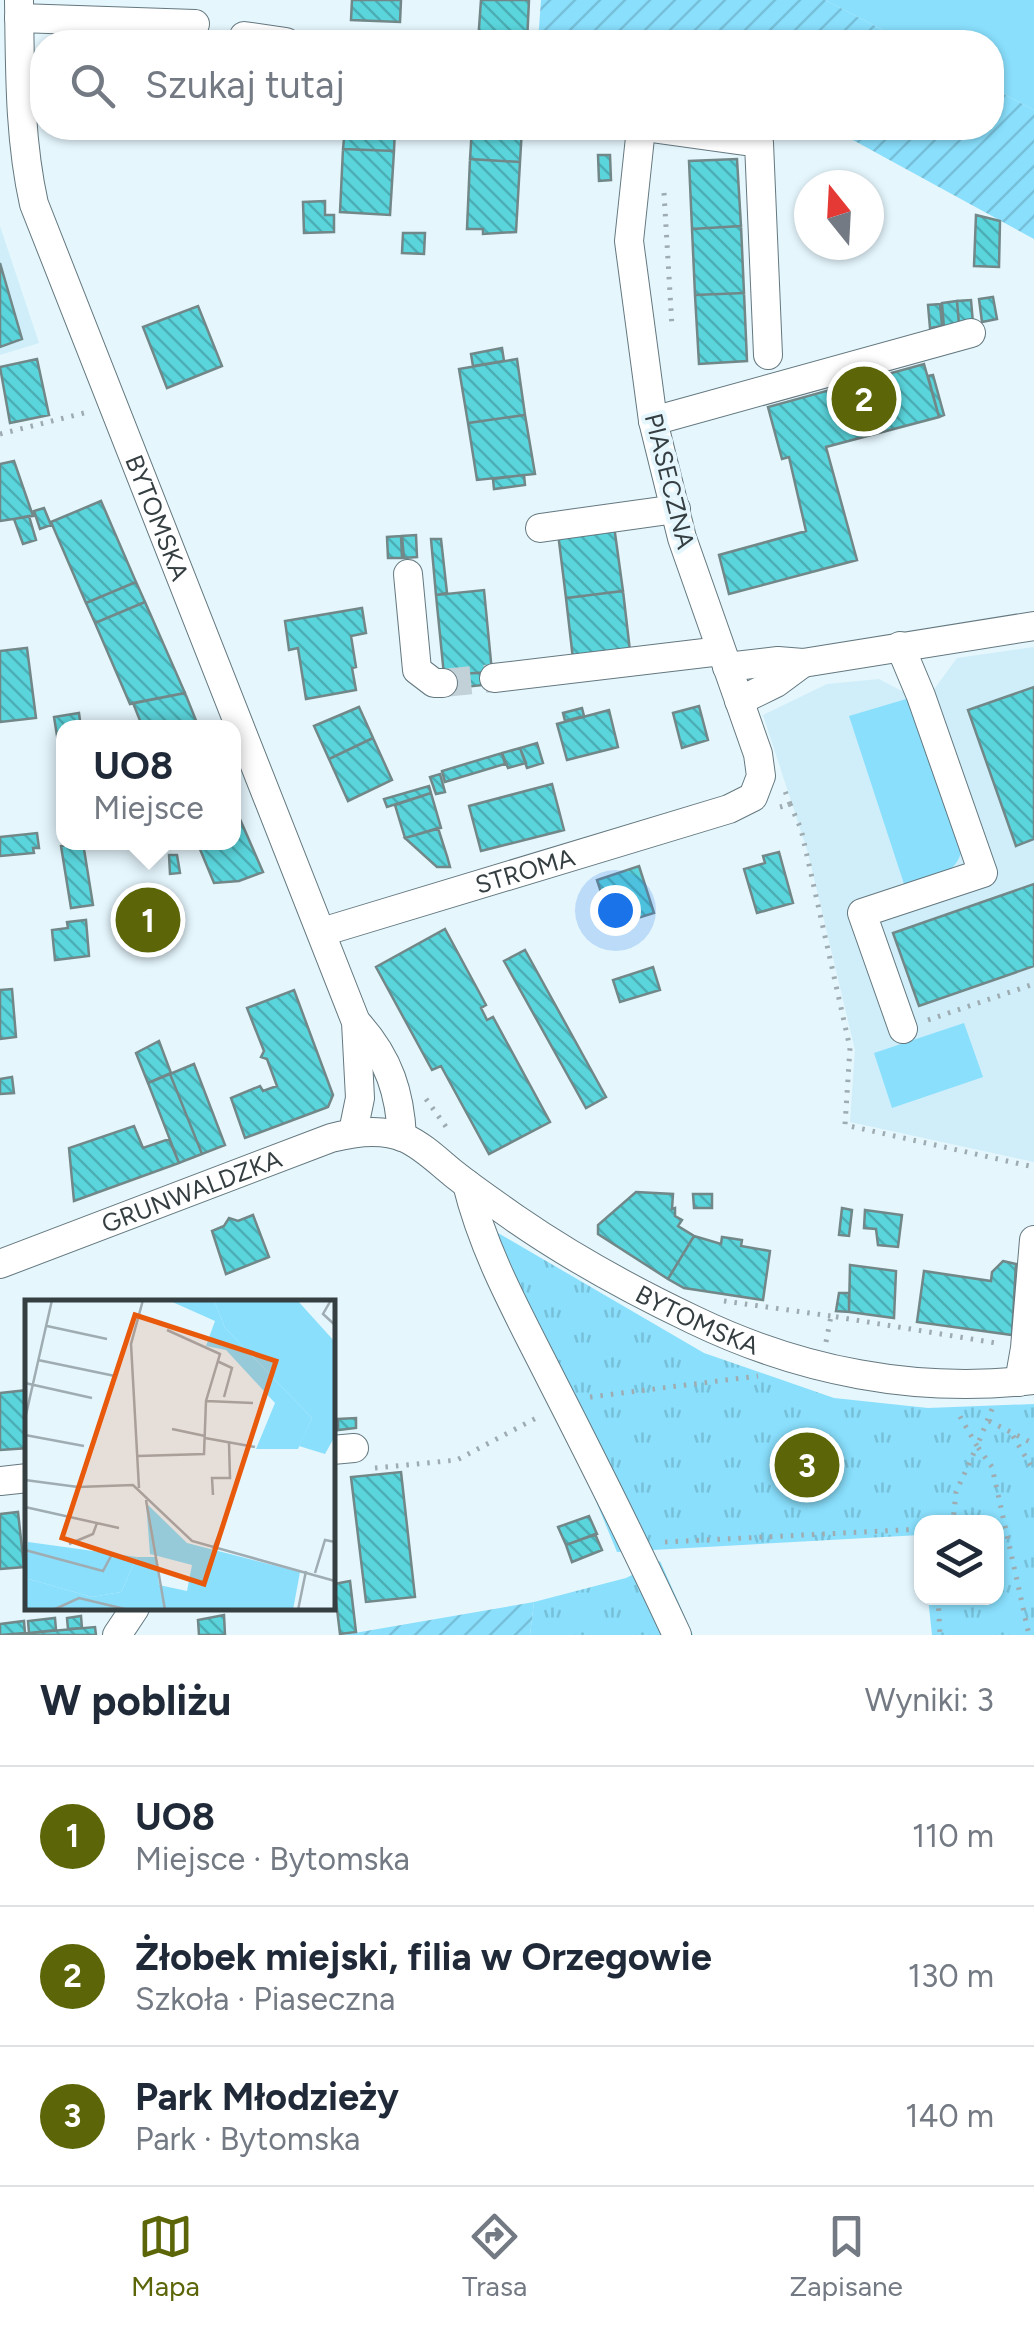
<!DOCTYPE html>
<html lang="pl">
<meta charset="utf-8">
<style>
:root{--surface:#fff;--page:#f2f2f3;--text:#1f2937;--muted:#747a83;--line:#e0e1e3;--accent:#5c6608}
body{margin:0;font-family:Figtree,sans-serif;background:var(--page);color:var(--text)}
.controls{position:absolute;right:30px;bottom:30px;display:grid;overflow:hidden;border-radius:20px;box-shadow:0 2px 8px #0004}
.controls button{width:90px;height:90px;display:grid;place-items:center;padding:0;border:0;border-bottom:2px solid var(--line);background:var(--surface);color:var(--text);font:50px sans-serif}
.compass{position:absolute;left:794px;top:170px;width:90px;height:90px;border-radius:50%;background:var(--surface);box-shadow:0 2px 8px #0004;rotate:342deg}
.you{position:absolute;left:615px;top:910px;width:35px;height:35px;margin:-25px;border:8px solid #fff;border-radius:50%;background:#1a73e8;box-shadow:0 0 0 15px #1a73e833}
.badge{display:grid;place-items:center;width:65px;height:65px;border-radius:50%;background:var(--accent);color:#fff;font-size:32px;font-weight:700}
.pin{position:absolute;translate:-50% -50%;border:5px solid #fff;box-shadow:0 2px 10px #0006}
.popup{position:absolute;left:56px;top:720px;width:185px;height:130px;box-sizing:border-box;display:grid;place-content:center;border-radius:20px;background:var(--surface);filter:drop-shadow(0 2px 8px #0005);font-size:32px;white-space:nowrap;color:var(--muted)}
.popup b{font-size:38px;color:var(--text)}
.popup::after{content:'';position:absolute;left:50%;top:100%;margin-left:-20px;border:20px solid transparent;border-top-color:var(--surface)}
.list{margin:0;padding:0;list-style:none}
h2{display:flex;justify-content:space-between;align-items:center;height:130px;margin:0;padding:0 40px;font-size:42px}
h2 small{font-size:32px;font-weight:400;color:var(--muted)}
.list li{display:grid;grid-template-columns:65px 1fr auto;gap:30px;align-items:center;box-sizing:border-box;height:140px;padding:0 40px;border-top:2px solid var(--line)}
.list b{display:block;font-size:38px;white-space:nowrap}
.list p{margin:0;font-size:32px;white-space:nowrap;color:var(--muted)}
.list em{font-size:32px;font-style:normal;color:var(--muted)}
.icon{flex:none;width:55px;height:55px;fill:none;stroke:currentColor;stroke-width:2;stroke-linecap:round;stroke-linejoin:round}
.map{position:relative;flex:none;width:1034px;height:1635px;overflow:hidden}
.search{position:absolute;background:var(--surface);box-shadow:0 2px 8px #0004;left:30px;right:30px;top:30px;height:110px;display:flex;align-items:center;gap:25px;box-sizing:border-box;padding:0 35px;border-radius:40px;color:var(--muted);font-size:38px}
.sheet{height:550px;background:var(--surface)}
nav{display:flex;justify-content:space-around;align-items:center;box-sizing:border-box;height:140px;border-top:2px solid var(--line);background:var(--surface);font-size:28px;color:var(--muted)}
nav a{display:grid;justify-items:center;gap:5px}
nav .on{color:var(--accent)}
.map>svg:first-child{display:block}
.built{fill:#cfeef9}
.grass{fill:#89dffc}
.park{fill:url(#park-tufts)}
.garden{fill:url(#garden-furrows)}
.building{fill:url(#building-back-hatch);stroke:#718788;stroke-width:2.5}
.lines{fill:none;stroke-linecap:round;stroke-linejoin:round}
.minor-tunnel{stroke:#c2d1d7;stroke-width:28;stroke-dasharray:28 14;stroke-linecap:butt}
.minor-casing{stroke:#64787f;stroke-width:30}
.path{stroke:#9eacb1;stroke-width:5;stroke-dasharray:2.5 8;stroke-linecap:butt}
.minor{stroke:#fff;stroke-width:28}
.labels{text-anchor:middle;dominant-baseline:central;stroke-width:8;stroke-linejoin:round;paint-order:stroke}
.street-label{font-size:25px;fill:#353e41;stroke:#e5f6fd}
.inset-road{fill:none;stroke:#9facb2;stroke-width:2.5}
.view{fill:#e8590c;fill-opacity:0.15;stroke:#e8590c;stroke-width:5}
.inset-edge{fill:none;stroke:#353e41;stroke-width:5}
</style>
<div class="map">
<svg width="1034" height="1635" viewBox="0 0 1034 1635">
<defs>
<pattern id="park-tufts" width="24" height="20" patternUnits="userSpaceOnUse" patternTransform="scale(2.5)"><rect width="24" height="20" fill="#89dffc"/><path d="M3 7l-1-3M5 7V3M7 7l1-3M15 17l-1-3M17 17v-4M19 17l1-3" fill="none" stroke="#77c0d9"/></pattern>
<pattern id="garden-furrows" width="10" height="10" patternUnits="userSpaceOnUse" patternTransform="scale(2.5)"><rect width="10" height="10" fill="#89dffc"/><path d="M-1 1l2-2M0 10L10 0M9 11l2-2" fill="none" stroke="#77c0d9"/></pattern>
<pattern id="building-back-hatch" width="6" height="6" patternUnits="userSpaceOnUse" patternTransform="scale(2.5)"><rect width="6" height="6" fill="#5ad5dc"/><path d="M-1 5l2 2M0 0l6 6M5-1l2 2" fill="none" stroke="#4baeb4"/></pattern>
</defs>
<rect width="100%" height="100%" fill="#e5f6fd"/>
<path class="built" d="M0 226 39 343 0 355Z
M1034 647V1162L850 1122 855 1050 808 853 763 715 827 684 879 679 913 697 921 696 935 688 957 658Z"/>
<path class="grass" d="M825 0H1034V110L992 88V42H906Z
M913 697 963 843C960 875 933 879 906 890L849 716Z
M964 1023 983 1077 892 1108 874 1053Z"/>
<path class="park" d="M481 1223 704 1353 834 1398 928 1408 1034 1404V1635H932L928 1598H996V1522H922L921 1542 920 1535 617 1552Z
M660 1561 693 1635H530L534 1602 626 1578Z"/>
<path class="garden" d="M541 0H825L906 42H683L680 37 630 30 619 33V42H538Z
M992 88 1034 110V239L831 128H992Z
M534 1602 530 1635H343Z"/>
<path class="building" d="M352 0H401L400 22 351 20Z
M481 0H529L527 42H478Z
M345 128H395L394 151 343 149Z
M472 128H522L520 162 470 159Z
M343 149 394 151 390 215 340 212Z
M598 155H610L611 180 599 181Z
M470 159 520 162 516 232 483 234V229H467Z
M737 159 741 226 692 229 689 161Z
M325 201V215H334V232L304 233 303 202Z
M976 215 1000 221 999 267 974 266Z
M741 226 744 293 695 295 692 229Z
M403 233H425L424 254 402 253Z
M0 263 22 339 0 347Z
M744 293 747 361 699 364 695 295Z
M993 297 997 319 982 322 979 299Z
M971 300 973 323 959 324 957 301Z
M957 301 959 326 944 328 942 303Z
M940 304 942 326 930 328 928 305Z
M198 306 222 366 167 388 143 327Z
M502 348 504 361 473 366 471 354Z
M37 359 49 415 10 423 0 367Z
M517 359 525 415 468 423 459 369Z
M924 364 939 417 826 447 857 560 729 594 719 555 806 531 789 457 782 459 768 407Z
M933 375 944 415 939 417 928 376Z
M525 415 535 474 477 480 468 423Z
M14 461 33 516 0 521V464Z
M524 475 525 485 494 489 493 479Z
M101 501 136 582 86 603 51 522Z
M44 508 51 525 40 529 34 511Z
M29 516 36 540 23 544 14 519Z
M614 526 623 591 566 598 558 533Z
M416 535 417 557 404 558 402 536Z
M401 536 402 558H388L387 537Z
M431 539H441L447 593 436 595Z
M136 582 145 602 95 623 86 603Z
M484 590 492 672 444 675 436 595Z
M623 591 630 651 573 659 566 598Z
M145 602 185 693 130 704 95 623Z
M362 608 366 633 351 636 356 667 352 668 356 690 306 699 298 648 289 650 285 621Z
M27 648 36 718 0 722V651Z
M492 672 493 684 446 689 444 675Z
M1034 687V839L1016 846 968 710Z
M185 693 199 728H143L133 703Z
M699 706 708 740 682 748 673 713Z
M359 707 373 738 329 759 314 726Z
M582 708 584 716 565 721 563 713Z
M609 710 618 747 567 760 557 724Z
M79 713 81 728H63V748H59L54 717Z
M373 738 392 780 348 801 329 759Z
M537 743 543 763 527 768 520 748Z
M520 748 526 763 508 768 502 753Z
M502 753 505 764 445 782 442 771Z
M440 774 445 792 436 794 430 777Z
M552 784 564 830 481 851 469 806Z
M429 786 431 793 387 807 384 799Z
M431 793 441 828 405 838 395 805Z
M236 810 263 872 239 881 214 883 197 842H233V811Z
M438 828 447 856 450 867H437L405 838Z
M37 833 39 848H33L34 853 0 856V837Z
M83 843 93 905 71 908 61 846Z
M779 852 793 903 757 913 744 869 765 863 763 856Z
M169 855H177L180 873 170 874Z
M639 866 654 913 612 926 597 880Z
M1034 884V966L919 1006 893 933Z
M156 906 162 929 140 935 134 911Z
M86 920 89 956 55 960 52 930 68 928 67 922Z
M445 929 486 1005 481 1008 487 1020 493 1017 550 1122 489 1154 441 1066 432 1070 376 967Z
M525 950 606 1097 586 1108 504 961Z
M653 967 660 990 620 1002 613 980Z
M12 989 16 1037 0 1039V990Z
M294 990 333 1095 328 1107 245 1138 231 1098 260 1086 263 1091 277 1086 267 1059 261 1057 264 1051 247 1008Z
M159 1041 171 1073 148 1083 136 1053Z
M194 1064 225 1145 202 1154 170 1074Z
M170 1074 202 1154 179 1163 148 1083Z
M12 1077 14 1093 0 1094V1079Z
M134 1126 143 1148 169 1139 179 1163 74 1201 69 1148Z
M636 1192 673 1194 672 1209 675 1208V1216L682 1220 678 1226 694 1236 668 1279 598 1234V1225Z
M693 1194H712V1208H694Z
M842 1208 852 1210 849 1236 839 1235Z
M865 1210 902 1215 898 1247 878 1245 876 1229 864 1228Z
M253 1215 269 1257 226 1274 212 1231 224 1226 229 1218 238 1221Z
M694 1236 721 1244 722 1237 742 1240 741 1246 770 1251 763 1300 684 1288 668 1279Z
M1003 1261 1016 1264 1012 1335 917 1322 924 1271 991 1281 992 1272Z
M850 1265 896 1271 894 1318 849 1312Z
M839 1293H849V1312L836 1311Z
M28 1390V1448L0 1450V1393Z
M356 1418V1428L338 1430V1419Z
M401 1472 415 1597 366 1602 351 1477Z
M18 1512 24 1567 0 1569V1514Z
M589 1516 597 1534 566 1545 558 1527Z
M595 1534 602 1550 572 1562 566 1545Z
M350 1581 356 1632 340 1634 334 1584Z
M224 1615 225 1635H199L198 1620Z
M81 1616 82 1628 68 1629 67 1618Z
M55 1618 56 1630 29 1633 28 1621Z
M24 1621 25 1633 0 1635V1624Z
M95 1627 96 1635H6L29 1633Z"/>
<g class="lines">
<path class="minor-tunnel" d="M443 683 494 678"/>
<g class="minor-casing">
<g id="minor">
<path id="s1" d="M19 0C20 68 19 137 34 204L356 1022 360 1098 353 1132"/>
<path d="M19 18 195 24"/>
<path d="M244 36 286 42"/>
<path d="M651 128 759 143 768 355"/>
<path d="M653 421 971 333"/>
<path d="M540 528 676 509"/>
<path d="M408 574 417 670 434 683H443"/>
<path d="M900 646 921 696 983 873 862 913 903 1029"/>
<path d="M727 667 778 661 803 663 1034 626"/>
<path d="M494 678 721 651"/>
<path d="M739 701 776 683 803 663"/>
<path id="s2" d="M322 932 729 809 753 797 761 776 758 754 682 538 653 421 629 241 641 128"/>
<path d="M359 1025C389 1059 400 1093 402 1137"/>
<path d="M467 1184C484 1254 520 1317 552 1381 595 1465 637 1549 677 1635"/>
<path id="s3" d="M0 1264 331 1138C354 1132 382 1128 405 1138 423 1146 439 1162 454 1174 474 1190 495 1204 516 1219 571 1257 633 1291 694 1320 800 1371 916 1394 1034 1380"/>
<path d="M1019 1382 1025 1348 1034 1240"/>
<path d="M332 1450 354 1448"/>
<path d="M0 1481 28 1478"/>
<path d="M117 1635 135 1608"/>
</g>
</g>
<path class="path" d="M664 193 672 327
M0 434 88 412
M790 804 801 829 850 1048 845 1125 1034 1167
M780 807 790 804 785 791
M928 1020 1034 984
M426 1099 449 1131
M724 1301 831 1316
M826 1342 831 1316 996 1343
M590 1397 758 1376
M992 1409 977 1446 992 1467 1029 1635
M989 1421 1034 1444
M1013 1436 1034 1471
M375 1468 457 1460 538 1417
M949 1522 953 1521 956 1492 977 1446 958 1413
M665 1542 922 1529
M938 1598 940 1635"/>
<use href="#minor" class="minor"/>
</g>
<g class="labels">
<g class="street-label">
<text transform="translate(670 481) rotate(76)">PIASECZNA</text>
<text stroke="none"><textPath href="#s1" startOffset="542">BYTOMSKA</textPath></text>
<text stroke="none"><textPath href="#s2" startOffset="212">STROMA</textPath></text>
<text stroke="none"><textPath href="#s3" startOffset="205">GRUNWALDZKA</textPath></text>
<text stroke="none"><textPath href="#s3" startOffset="775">BYTOMSKA</textPath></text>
</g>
</g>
<g transform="translate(25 1300)">
<rect width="310" height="310" fill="#e5f6fd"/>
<path d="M189 0H272L310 42V136L300 154 274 146 287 118 200 28Z" fill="#89dffc"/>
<path d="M121 203 162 243 275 272 268 310H0V278L67 297 96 292 112 257H131L134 285 162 291 167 265 125 254Z" fill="#89dffc"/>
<path d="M143 0H189L200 28 287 118 273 149H231L250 103 201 50 181 46 190 21ZM3 242 112 257 96 292 67 297 0 278Z" fill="#89dffc"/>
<path class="inset-road" d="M306 0 298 14 310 25M22 26 82 39M13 60 90 76M192 61 207 68 199 97M0 83 67 98M181 101 228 103M0 119 27 0M147 129 180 136M0 135 59 146M180 138 230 147M113 156 179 154 181 101 195 54 142 30M0 180 53 187 108 185 167 241 310 281M114 188 106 44 118 0M188 195 187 178H205L204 143M121 200 140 310M0 207 94 228M44 244 68 234 72 223M188 249 200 220M0 250 78 271 86 256M290 273 300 240 310 242M28 310 54 298 104 310M273 310 281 271"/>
<path class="view" d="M110 15 251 61 179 284 37 238Z"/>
<rect width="310" height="310" class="inset-edge"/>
</g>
</svg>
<div class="controls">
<button><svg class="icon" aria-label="layers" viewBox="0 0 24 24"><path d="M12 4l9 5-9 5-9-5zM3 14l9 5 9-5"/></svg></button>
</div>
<svg class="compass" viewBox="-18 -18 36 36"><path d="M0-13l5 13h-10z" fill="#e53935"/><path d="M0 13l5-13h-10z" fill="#747a83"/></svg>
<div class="you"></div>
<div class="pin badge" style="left:148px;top:920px">1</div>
<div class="popup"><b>UO8</b>Miejsce</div>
<div class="pin badge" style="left:864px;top:399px">2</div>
<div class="pin badge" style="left:807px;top:1465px">3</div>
<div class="search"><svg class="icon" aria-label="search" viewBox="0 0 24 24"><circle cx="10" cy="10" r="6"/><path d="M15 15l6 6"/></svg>Szukaj tutaj</div>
</div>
<section class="sheet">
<h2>W pobliżu<small>Wyniki: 3</small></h2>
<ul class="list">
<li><span class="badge">1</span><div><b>UO8</b><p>Miejsce · Bytomska</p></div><em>110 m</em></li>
<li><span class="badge">2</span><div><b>Żłobek miejski, filia w Orzegowie</b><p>Szkoła · Piaseczna</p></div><em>130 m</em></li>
<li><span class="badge">3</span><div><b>Park Młodzieży</b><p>Park · Bytomska</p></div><em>140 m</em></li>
</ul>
</section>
<nav>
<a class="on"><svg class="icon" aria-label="map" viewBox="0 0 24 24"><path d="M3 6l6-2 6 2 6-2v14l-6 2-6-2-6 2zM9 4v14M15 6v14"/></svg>Mapa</a>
<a><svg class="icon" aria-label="directions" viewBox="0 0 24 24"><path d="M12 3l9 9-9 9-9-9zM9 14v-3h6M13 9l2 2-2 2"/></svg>Trasa</a>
<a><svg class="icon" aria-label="saved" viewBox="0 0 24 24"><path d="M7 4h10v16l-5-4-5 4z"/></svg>Zapisane</a>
</nav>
